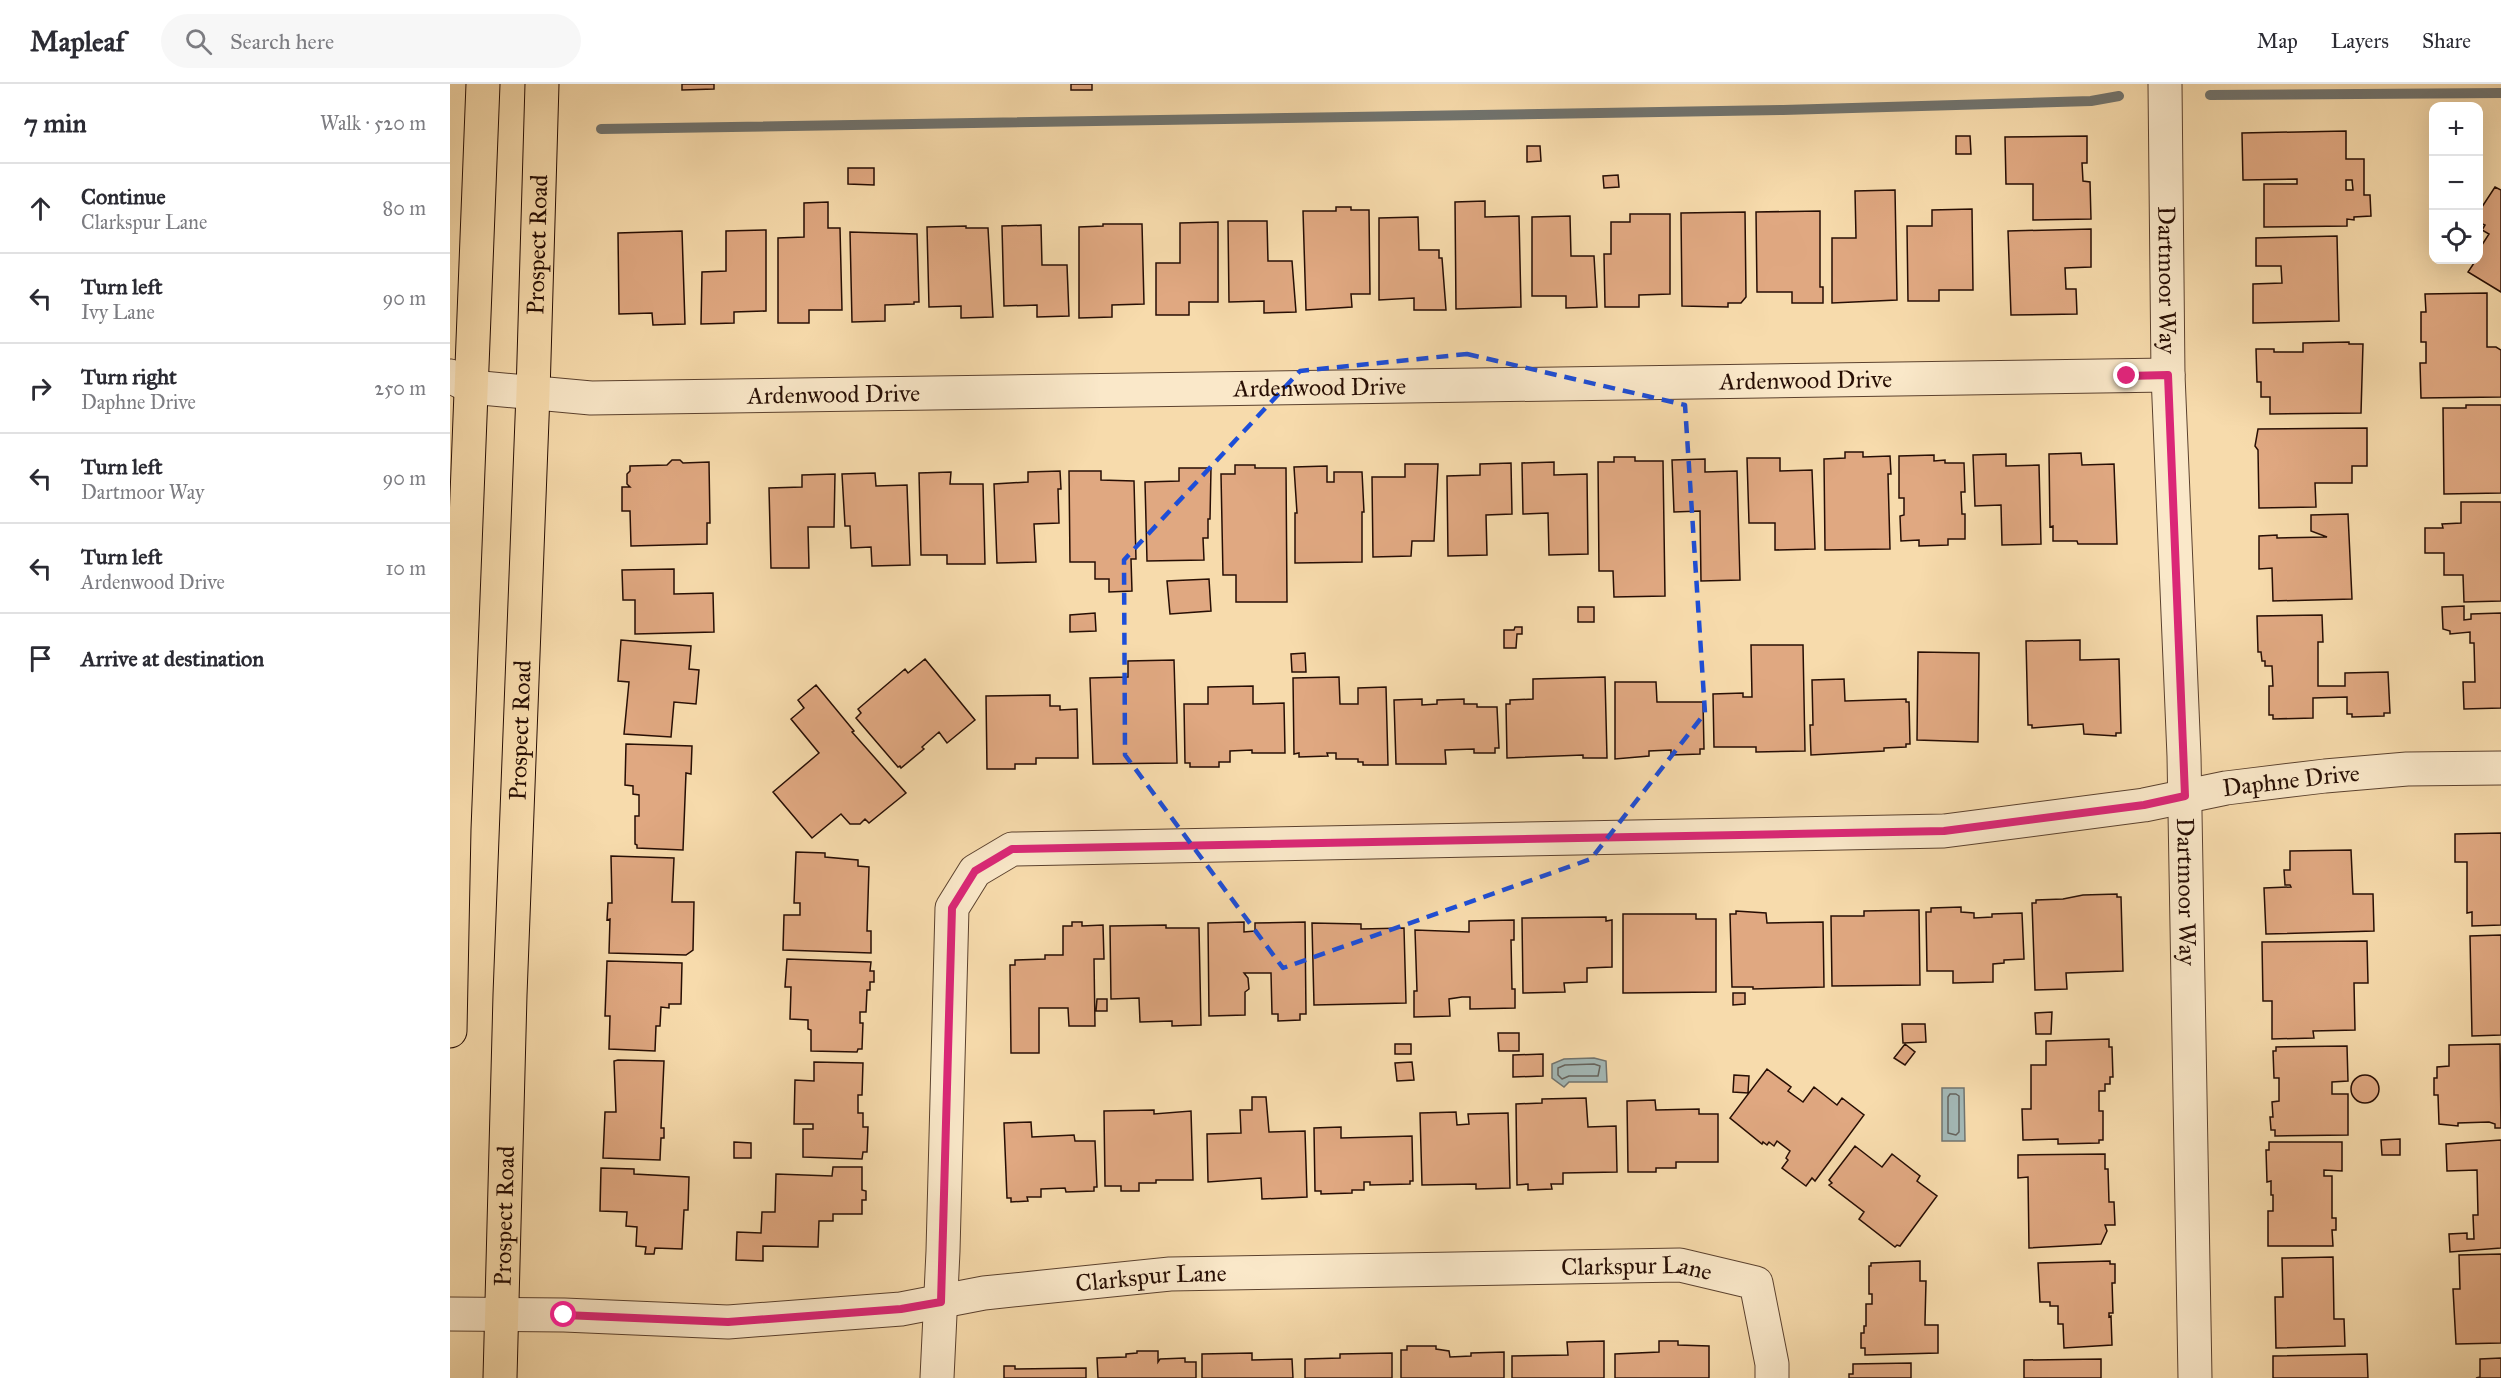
<!DOCTYPE html>
<meta charset="utf-8">
<style>
:root{--surface:#fff;--page:#f7f7f7;--text:#2b2b33;--muted:#7c7c81;--line:#e1e1e2}
body{margin:0;font-family:"IM FELL Great Primer",serif;background:var(--page);color:var(--text)}
.controls{position:absolute;right:18px;top:18px;display:grid;overflow:hidden;border-radius:12px;box-shadow:0 6px 24px #0002}
.controls button{width:54px;height:54px;display:grid;place-items:center;padding:0;border:0;border-bottom:2px solid var(--line);background:var(--surface);color:var(--text);font:30px sans-serif}
.stop{position:absolute;width:18px;height:18px;margin:-14px;border:4px solid #db2777;border-radius:50%;background:#fff}
.stop.end{background:#db2777;border-color:#fff;box-shadow:0 2px 6px #0008}
.list{margin:0;padding:0;list-style:none}
h2{display:flex;justify-content:space-between;align-items:center;height:78px;margin:0;padding:0 24px;font-size:26px}
h2 small{font-size:20px;font-weight:400;color:var(--muted)}
.list li{display:grid;grid-template-columns:39px 1fr auto;gap:18px;align-items:center;box-sizing:border-box;height:90px;padding:0 24px;border-top:2px solid var(--line)}
.list b{display:block;font-size:22px;white-space:nowrap}
.list p{margin:0;font-size:20px;white-space:nowrap;color:var(--muted)}
.list em{font-size:20px;font-style:normal;color:var(--muted)}
.icon{flex:none;width:33px;height:33px;fill:none;stroke:currentColor;stroke-width:2;stroke-linecap:round;stroke-linejoin:round}
.map{position:relative;flex:none;width:2051px;height:1294px;overflow:hidden}
header{display:flex;align-items:center;gap:36px;box-sizing:border-box;height:84px;padding:0 30px;background:var(--surface);border-bottom:2px solid var(--line)}
header strong{font-size:28px}
nav{display:flex;gap:33px;margin-inline-start:auto;font-size:21px}
.search{width:420px;height:54px;background:var(--page);display:flex;align-items:center;gap:15px;box-sizing:border-box;padding:0 21px;border-radius:33px;color:var(--muted);font-size:22px}
main{display:flex}
aside{flex:1;background:var(--surface)}
.map>svg:first-child{display:block}
.water{fill:#a3b8b6;stroke:#71746f;stroke-width:1.5}
.lines{fill:none;stroke-linecap:round;stroke-linejoin:round}
.shore{stroke:#65635d;stroke-width:1.5}
.stream{stroke:#71746f;stroke-width:10}
.building{fill:#e0a881;stroke:#270e04;stroke-width:1.5;fill-rule:evenodd}
.street-casing{stroke:#5b412e;stroke-width:35}
.primary-casing{stroke:#270e04;stroke-width:35}
.street{stroke:#fae8c9;stroke-width:33}
.primary{stroke:#f7dbac;stroke-width:33}
.route{stroke:#db2777;stroke-width:8}
.marked{fill:none;stroke:#1d4ed8;stroke-width:4.5;stroke-dasharray:12 8;stroke-linejoin:round}
.labels{text-anchor:middle;dominant-baseline:central;stroke-width:4.5;stroke-linejoin:round;paint-order:stroke}
.street-label{font-size:24px;fill:#270e04;stroke:#fae8c9}
</style>
<header>
<strong>Mapleaf</strong>
<div class="search"><svg class="icon" aria-label="search" viewBox="0 0 24 24"><circle cx="10" cy="10" r="6"/><path d="M15 15l6 6"/></svg>Search here</div>
<nav><a>Map</a><a>Layers</a><a>Share</a></nav>
</header>
<main>
<aside>
<h2>7 min<small>Walk · 520 m</small></h2>
<ul class="list">
<li><svg class="icon" aria-label="ahead" viewBox="0 0 24 24"><path d="M12 20V5M6 11l6-6 6 6"/></svg><div><b>Continue</b><p>Clarkspur Lane</p></div><em>80 m</em></li>
<li><svg class="icon" aria-label="left" viewBox="0 0 24 24"><path d="M17 20v-9H6M10 6l-5 5 5 5"/></svg><div><b>Turn left</b><p>Ivy Lane</p></div><em>90 m</em></li>
<li><svg class="icon" aria-label="right" viewBox="0 0 24 24"><path d="M7 20v-9h11M14 6l5 5-5 5"/></svg><div><b>Turn right</b><p>Daphne Drive</p></div><em>250 m</em></li>
<li><svg class="icon" aria-label="left" viewBox="0 0 24 24"><path d="M17 20v-9H6M10 6l-5 5 5 5"/></svg><div><b>Turn left</b><p>Dartmoor Way</p></div><em>90 m</em></li>
<li><svg class="icon" aria-label="left" viewBox="0 0 24 24"><path d="M17 20v-9H6M10 6l-5 5 5 5"/></svg><div><b>Turn left</b><p>Ardenwood Drive</p></div><em>10 m</em></li>
<li><svg class="icon" aria-label="arrive" viewBox="0 0 24 24"><path d="M6 21V4h12l-3 4 3 4H6"/></svg><div><b>Arrive at destination</b></div></li>
</ul>
</aside>
<div class="map">
<svg width="2051" height="1294" viewBox="0 0 2051 1294">
<rect width="100%" height="100%" fill="#f7dbac"/>
<filter id="stains"><feTurbulence type="fractalNoise" baseFrequency=".00333" numOctaves="4"/><feColorMatrix values="0 0 0 0 .2 0 0 0 0 .09 0 0 0 0 .02 0 0 0 .5 -.17"/></filter>
<radialGradient id="worn" r=".72"><stop offset=".6" stop-color="#630" stop-opacity="0"/><stop offset="1" stop-color="#630" stop-opacity=".3"/></radialGradient>
<path class="water" d="M1144 974 1156 977 1157 998H1119L1114 1003 1102 994V980L1114 975Z
M1492 1004H1514L1515 1057H1492Z"/>
<g class="lines">
<path class="shore" d="M1144 980 1150 982 1148 992H1119L1112 995 1108 991V984L1115 981Z
M1500 1010H1506L1509 1012V1048L1506 1051 1498 1049V1013Z"/>
<path class="stream" d="M1760 11 2051 9
M151 45 1333 26 1641 17 1669 12"/>
</g>
<path class="building" d="M232 0H264V5L232 6Z
M621 0H642V6H621Z
M1896 47V75H1914V111H1920L1921 132 1904 133V136L1897 135V142L1814 143V100H1847V95L1793 96 1792 49ZM1896 96H1902L1903 106H1896Z
M1506 52H1520L1521 70H1506Z
M1637 52V79H1632L1633 97 1640 98 1641 135 1583 136V100H1556L1555 53Z
M1077 62H1090L1091 77 1077 78Z
M398 84H424V101L398 100Z
M1168 91 1169 103 1154 104 1153 92Z
M2045 103 2051 106V208L2018 188 2026 176H2028L2032 166 2030 164 2039 150 2032 146 2035 141 2028 138V129Z
M1445 106 1447 216 1382 219V154H1406L1405 107Z
M1035 117V133L1069 132 1071 223 1006 225 1005 118Z
M378 118V144H390L392 226H359V239H328V154L354 153V119Z
M886 123H901V126H919L920 210H901L902 223 856 226 853 127H886Z
M1522 125 1523 206H1489V217H1458L1457 142H1482V126Z
M1370 127V203H1373V219H1342V208H1307L1306 128Z
M1295 128 1296 213 1291 219H1278V223L1232 222 1231 129Z
M1180 130H1220V210L1189 211V223H1155L1154 170H1161V138H1180Z
M1120 132 1121 172H1144L1147 223 1116 224V212H1082V133Z
M968 133 969 166H989V174H992L996 226H964V214L929 216V134Z
M778 137H817L818 177H842L846 228 814 229V217L779 218Z
M768 138V218H739V231H706V179H730V139Z
M653 140H692L694 220 662 221V233L629 234V143L653 142Z
M591 141 592 181H617L619 232 587 233V221L554 222 552 142Z
M516 142V144H538L543 233 511 234V222L479 223 477 143Z
M1641 145V183L1615 184 1616 205H1626L1627 230 1561 231 1558 147Z
M316 146V227L284 228V239L251 240 252 188 276 187V147Z
M232 147 235 240 203 241 202 229 169 230 168 149Z
M400 148 467 150 469 218H464V220L435 221V237L402 238Z
M1887 152 1889 237 1803 239V200L1832 199 1831 182H1806V154Z
M2037 209V263H2046L2051 266V313L1971 314 1970 279H1976V258H1971V228H1976L1975 210Z
M1899 258V260H1913L1911 329 1820 330V313H1811V298H1807L1806 265H1824V268H1853V259Z
M2016 321H2051V409L1994 410 1993 324H2016Z
M1917 344V382H1902V399H1865L1866 423 1809 424 1808 366 1805 362 1808 345Z
M1395 368H1413V373L1440 372 1441 390H1438L1440 465 1375 466 1374 375 1395 374Z
M1631 369 1632 381 1664 380 1667 460H1628L1627 457H1603V442L1600 443 1599 370Z
M1556 370V382L1589 381 1591 460 1552 461 1551 421 1525 422 1523 371Z
M1484 371V377L1495 376V379H1514L1515 408H1511L1512 430H1515V455H1498V461L1469 462V456L1451 457 1450 432 1454 431V414H1449V372Z
M1164 373H1185V377H1213L1215 512 1164 513 1163 487H1149L1148 378H1164Z
M1297 374H1330V387L1362 386 1365 465 1325 466V439H1299Z
M1255 375V388L1287 387 1290 496 1251 497 1250 427 1224 428 1222 376Z
M222 376H230L233 379 259 378 260 439H257V460L181 462 180 427H172V403H180L177 400V390L180 387V382L217 381Z
M1104 378V391L1137 390 1138 470 1099 471 1098 429 1073 430 1072 379Z
M1061 379 1062 430 1036 431 1037 471 998 472 997 392 1030 391V380Z
M955 380H988L984 457H962L961 472 923 473 922 393H955Z
M785 381H805V384H836L837 518H786V491H773L771 390H785Z
M877 382V398H884V388H912L914 428H912V478L845 479V429H847L844 383Z
M729 384H761L760 435H758V454H753L754 476 697 477 695 398 729 397Z
M610 387 611 405H608L609 439 584 440 586 478 547 479 544 400 578 398V388Z
M619 387H651V396L684 397 686 475H681L682 507 659 508V495H645V478H620Z
M501 388 500 400H533L535 480H497V471H471L469 389Z
M425 389 426 402 457 401 460 481 422 482 421 463 401 464 400 442H395L392 390Z
M385 390 384 443H358L359 484H321L319 404 352 403V391Z
M2011 418H2051V517L2014 518 2013 491H1994V469H1975V444H1993L1992 440 2011 439Z
M1898 430 1902 515 1823 517 1822 484 1809 485V452L1827 451V454L1877 453 1861 447V431Z
M224 485V510L263 509 264 548 185 550V516H173L172 486Z
M759 495 761 527 720 530 717 497Z
M2014 522V536L2021 535V530L2051 529V624L2014 625 2013 598H2025L2024 559H2020V548L2000 550V547L1993 545 1992 523Z
M1128 523H1144V538H1128Z
M645 529 646 547 620 548V531Z
M1872 531 1873 558H1868V602H1895V589L1938 588 1940 629H1934V632L1902 633V630H1897V613L1863 614V634L1823 635V631H1819V602H1823L1822 582H1815V577H1812L1811 568H1808L1807 532Z
M1065 543H1072V550H1067L1066 564H1054V546H1064Z
M171 556 241 562 239 585 249 586 246 620 224 618 221 653 174 650 179 598 168 597Z
M1630 556V576L1669 575 1671 649H1666V652L1634 650 1633 640 1582 644V641H1578L1576 557Z
M1301 561H1353L1355 667 1306 668V663H1264L1263 610 1293 609V613H1302Z
M1468 568 1529 569 1528 658 1467 656Z
M855 569 856 588H842L841 570Z
M475 575 525 636 497 659 489 648 472 663 474 665 451 684 450 682 448 683 406 634 411 629 408 625 455 585 458 589Z
M724 576 727 679 643 680 640 594 678 593V577Z
M889 593 890 620H908V604L936 603 938 681H913V678H908V675H886V669H877L878 672 849 673V669L844 670 843 594Z
M1155 593 1157 674H1133V671L1057 674 1056 620H1060V616L1083 615V595Z
M1394 595 1395 617 1456 615V618H1459L1460 660H1456V663L1434 664V667L1361 671 1360 641H1363L1362 596Z
M1165 598H1206L1207 618H1253L1254 665H1250V670L1221 671V666L1199 667V672L1165 675Z
M366 601 404 647 402 648 456 709 419 739 415 735 410 740H400L391 730 362 754 323 708 369 669 341 635 354 624 348 616Z
M803 602V620L834 619 835 669H802V666L780 667V678H769V683H740V679H735L734 620H758V603Z
M600 611V622H610V626L627 625 628 674H586V680H565V685H537L536 612Z
M972 615V621L987 620V616L1014 615V620H1027V623H1047L1049 664H1045V669H1024V665L995 666 996 680H946L944 616Z
M176 660 242 662 241 690 236 689 233 766 187 764V761L185 760V732H189V711L183 710V702L175 701Z
M2051 749V841L2022 842V828L2017 829V778H2005V750Z
M1901 766 1903 810H1923L1924 847 1816 850 1814 804 1841 803 1840 801H1835L1834 786H1840V767Z
M346 768 375 769V773L408 776V782L419 783 417 847H421V869L333 866 334 831H350V819H344Z
M161 772 224 774 222 818H244L243 866 236 871 159 869 160 835 157 836 158 819H162Z
M1667 810V813H1671L1673 887 1616 889 1617 905 1585 906 1582 819H1586V816L1613 815 1633 811Z
M1511 823V828L1524 829V834L1542 833V830L1572 829 1574 875 1554 876V879L1543 880V898L1503 899V887H1477L1476 828H1481V824Z
M1469 826 1470 901 1382 902 1381 832H1414V827Z
M1286 827 1316 829 1317 839 1373 838 1374 903 1303 905V903H1282L1280 830H1286Z
M1173 830H1246V835H1266V908L1173 909Z
M1156 833V837L1162 836V883L1137 884V898L1114 899 1115 908 1073 909 1072 834Z
M1064 836V856H1061L1062 905H1065V924L1020 925V913H1012L999 915 1000 932 964 933V907H967L965 846 1019 848V837Z
M622 838H632V842L653 841 654 875H644L645 942H619L618 924H589V969H561L560 881H565V876L595 875V871H613V842H622Z
M794 838V848L805 847V839L855 838 856 930H850V936L828 937V930H822L821 889H794L798 894 799 905 795 908V931L759 932 758 839Z
M862 839 911 840V845L954 844 956 919 864 921Z
M716 841V844H749L751 941 722 942V937L690 938 689 914 661 915 660 842Z
M2051 851V951L2022 952 2020 852Z
M1917 857 1918 899H1904L1905 946 1863 947 1864 954 1822 955V917H1813L1812 858Z
M337 875 421 878 420 887H424V898H420V906H417L416 928H410V939H413L412 965H408L407 968 361 967V946L358 945V936L340 935 341 903H335Z
M157 877 232 879 231 920H219V924L211 923 210 942H206L205 967 159 965 160 932H155Z
M1283 909H1295V920L1283 921Z
M647 915H657V927H646Z
M1602 928 1601 950H1586L1585 929Z
M1452 940H1475L1476 958 1453 959Z
M1048 949H1069V967H1049Z
M1659 955V963H1662L1663 993H1660V1000H1655V1007H1649V1027H1653V1056H1649V1059L1608 1060V1055L1573 1056 1572 1025H1581V981H1596V957Z
M945 960H961V970H945Z
M1455 960 1465 968 1455 981 1444 974Z
M2050 960 2051 1044H2045V1040L2039 1038 2008 1039V1042L1989 1040 1988 1011H1984V994H1987V983L1999 982V961Z
M1897 962 1898 997 1882 998V1010H1898V1051L1825 1052V1046H1821L1820 1033H1823L1822 1018 1829 1017V994H1824L1823 967H1826V963Z
M1093 970V992L1063 993V971Z
M168 976 214 977 211 1044H214V1054H211L210 1076 153 1074 155 1028H166L164 977Z
M364 978 413 979 412 1011H408V1029H413V1043H418L417 1068H413L412 1075 353 1073V1045H363V1040H344L345 996 364 997Z
M962 978 964 996 947 997 945 979Z
M1317 985 1341 1003 1338 1007 1353 1018 1364 1003 1387 1021 1392 1014 1414 1031 1365 1097 1362 1094 1356 1102 1332 1084 1338 1076 1336 1074 1340 1067 1327 1057 1324 1062 1319 1058 1317 1061 1313 1058 1312 1060 1280 1034Z
M1901 1005a14 14 0 1 1 28 0a14 14 0 1 1-28 0Z
M1284 991 1299 992 1298 1009 1283 1008Z
M802 1013H816L819 1048 855 1047 857 1113 812 1115 811 1094 758 1098 757 1050 791 1049 790 1026H802Z
M1136 1014 1138 1043 1166 1042 1167 1088 1113 1089V1100H1101L1102 1105 1078 1106V1100L1067 1101 1066 1020 1092 1019V1015Z
M1205 1016 1206 1026 1249 1025V1030H1268V1078H1226V1084H1206V1088H1178L1177 1017Z
M704 1026V1030L741 1027 743 1096H706V1099H689V1107H671V1102H655L654 1027Z
M1006 1028 1007 1041 1019 1040 1018 1030 1058 1029 1060 1104 1026 1105V1100L972 1101 970 1029Z
M581 1038 582 1053 624 1051 625 1057H645L647 1103H644V1107L616 1108 615 1104 591 1105V1113H577L578 1117 561 1118V1114H557L554 1039Z
M891 1043V1054L962 1052 963 1097H960V1100L920 1101V1098H914V1106H902V1109L871 1110V1107H865L864 1044Z
M1950 1055V1071H1932L1931 1056Z
M2051 1056V1164L2000 1168 1999 1150 2017 1149V1155H2024L2023 1131H2028L2027 1086 1997 1087 1996 1060Z
M284 1058 301 1059V1074H284Z
M1819 1058H1892V1087L1874 1086V1092H1882V1134H1886V1146H1882L1883 1162H1818V1127H1823V1111H1821V1097L1817 1098 1816 1066H1819Z
M1405 1062 1432 1083 1442 1070 1470 1092 1467 1097 1487 1112 1450 1162 1447 1161 1445 1163 1409 1135 1414 1128 1379 1101 1382 1099 1379 1096Z
M1655 1070V1085H1658L1659 1118H1664L1665 1141H1655L1657 1147 1651 1160 1579 1164 1578 1093 1568 1094V1071Z
M383 1083H412V1106L416 1107V1116H412V1130H383V1137H369L368 1163 313 1162V1177L286 1176 287 1148 311 1149 312 1128H325L326 1090 382 1092Z
M151 1084 184 1085V1090L239 1093 238 1126H234L232 1165 205 1164 204 1170H195L196 1163 186 1162 187 1143 176 1142 177 1128 150 1127Z
M2051 1170V1259L2006 1260 2003 1205H2010L2009 1171Z
M1883 1173 1884 1235H1894L1895 1262 1826 1264 1825 1213H1833L1832 1174Z
M1470 1177V1197H1476L1475 1238V1241H1488V1269L1415 1271V1264H1411V1249H1414V1242H1416V1220H1422V1210H1419V1182H1421V1179Z
M1660 1177V1180H1665V1199H1662L1663 1229H1659V1233L1661 1232 1662 1261 1614 1264 1613 1240H1608V1222H1600V1218H1590L1588 1179Z
M1154 1257V1294H1062V1272L1118 1271 1117 1258Z
M1209 1257H1228V1261L1259 1262V1294H1165V1270L1209 1268Z
M957 1262H986V1265L999 1267 1000 1273 1021 1272V1269L1054 1268V1294H951V1266H957Z
M687 1267H708V1278L710 1275 735 1274V1278H746V1294H648L647 1274 676 1273V1270L687 1269Z
M802 1269V1276L842 1275 843 1294H752V1270Z
M942 1269V1294H855V1275L890 1274V1270Z
M1917 1270 1918 1294H1823V1272Z
M2051 1274V1294H2026L2030 1293V1275Z
M1651 1275V1294H1574V1276Z
M1461 1279V1294H1399V1290H1403V1280Z
M554 1282H565V1285L636 1284V1294H554Z"/>
<g class="lines">
<g class="street-casing">
<g id="street">
<path id="s1" d="M1715 0 1718 291 1734 672 1745 1294"/>
<path id="s2" d="M0 292 21 303 141 314 1718 291"/>
<path id="s3" d="M0 1230 114 1231 278 1238 451 1225 534 1209 720 1190 1230 1181 1306 1199 1322 1280V1294"/>
<path id="s4" d="M487 1294 493 1167 502 824 525 787 562 765 1494 747 1694 721 1776 704 1875 692 1957 685 2051 684"/>
</g>
</g>
<g class="primary-casing">
<g id="primary">
<path d="M0 947 4 745 33 0"/>
<path id="s5" d="M50 1294 60 911 83 309 92 0"/>
</g>
</g>
<use href="#street" class="street"/>
<use href="#primary" class="primary"/>
</g>
<g class="lines">
<path class="route" d="M114 1231 278 1238 451 1225 491 1218 502 824 525 787 562 765 1494 747 1694 721 1735 712 1718 291 1677 292"/>
</g>
<path class="marked" d="M1017 270 1235 321 1255 629 1141 775 833 884 675 671 674 476 850 287Z"/>
<g class="labels">
<g class="street-label">
<text stroke="none"><textPath href="#s5" startOffset="1134">Prospect Road</textPath></text>
<text stroke="none"><textPath href="#s1" startOffset="196">Dartmoor Way</textPath></text>
<text stroke="none"><textPath href="#s2" startOffset="1359">Ardenwood Drive</textPath></text>
<text stroke="none"><textPath href="#s2" startOffset="873">Ardenwood Drive</textPath></text>
<text stroke="none"><textPath href="#s2" startOffset="387">Ardenwood Drive</textPath></text>
<text stroke="none"><textPath href="#s5" startOffset="648">Prospect Road</textPath></text>
<text stroke="none"><textPath href="#s4" startOffset="1840">Daphne Drive</textPath></text>
<text stroke="none"><textPath href="#s1" startOffset="808">Dartmoor Way</textPath></text>
<text stroke="none"><textPath href="#s5" startOffset="162">Prospect Road</textPath></text>
<text stroke="none"><textPath href="#s3" startOffset="1190">Clarkspur Lane</textPath></text>
<text stroke="none"><textPath href="#s3" startOffset="704">Clarkspur Lane</textPath></text>
</g>
</g>
<rect width="100%" height="100%" filter="url(#stains)"/>
<rect width="100%" height="100%" fill="url(#worn)"/>
</svg>
<div class="controls">
<button>+</button>
<button>−</button>
<button><svg class="icon" aria-label="locate" viewBox="0 0 24 24"><circle cx="12" cy="12" r="6"/><path d="M12 2v4M12 18v4M2 12h4M18 12h4"/></svg></button>
</div>
<div class="stop" style="left:114px;top:1231px"></div>
<div class="stop end" style="left:1677px;top:292px"></div>
</div>
</main>
